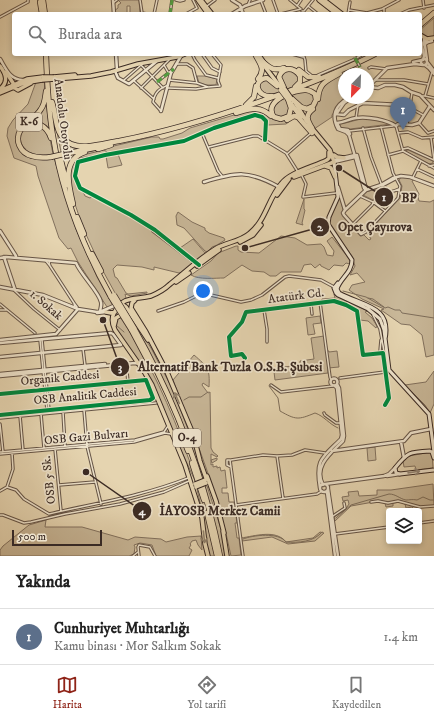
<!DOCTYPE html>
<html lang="tr">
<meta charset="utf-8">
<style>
:root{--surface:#fff;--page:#f2f2f2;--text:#222;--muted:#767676;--line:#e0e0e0;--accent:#8f2418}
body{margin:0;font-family:"IM FELL DW Pica",serif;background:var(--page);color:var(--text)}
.controls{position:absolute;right:12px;bottom:12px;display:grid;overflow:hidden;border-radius:4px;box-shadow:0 2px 6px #0003}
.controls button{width:36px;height:36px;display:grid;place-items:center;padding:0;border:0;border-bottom:1px solid var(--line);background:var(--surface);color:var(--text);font:20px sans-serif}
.compass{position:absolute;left:338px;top:68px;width:36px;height:36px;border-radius:50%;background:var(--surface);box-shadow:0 2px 6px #0003;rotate:203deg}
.scale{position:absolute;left:12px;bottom:10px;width:90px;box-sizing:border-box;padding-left:4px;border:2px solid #3b2b24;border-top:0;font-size:11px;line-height:14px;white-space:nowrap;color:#3b2b24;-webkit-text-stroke:3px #eee3cc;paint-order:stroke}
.you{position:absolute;left:203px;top:291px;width:14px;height:14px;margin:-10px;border:3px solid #fff;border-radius:50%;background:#1a73e8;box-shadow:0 0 0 6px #1a73e833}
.badge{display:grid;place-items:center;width:26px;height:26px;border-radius:50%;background:var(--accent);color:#fff;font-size:13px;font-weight:700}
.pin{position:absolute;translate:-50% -33px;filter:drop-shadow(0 1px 2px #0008)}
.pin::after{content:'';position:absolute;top:21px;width:14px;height:12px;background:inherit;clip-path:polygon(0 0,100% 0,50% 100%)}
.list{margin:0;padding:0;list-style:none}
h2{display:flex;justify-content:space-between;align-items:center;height:52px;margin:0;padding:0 16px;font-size:17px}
h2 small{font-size:13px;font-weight:400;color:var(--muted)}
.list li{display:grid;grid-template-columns:26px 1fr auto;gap:12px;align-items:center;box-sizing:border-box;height:56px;padding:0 16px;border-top:1px solid var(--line)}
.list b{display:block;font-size:15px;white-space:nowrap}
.list p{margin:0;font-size:13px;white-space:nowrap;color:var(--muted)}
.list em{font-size:13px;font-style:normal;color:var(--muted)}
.icon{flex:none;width:22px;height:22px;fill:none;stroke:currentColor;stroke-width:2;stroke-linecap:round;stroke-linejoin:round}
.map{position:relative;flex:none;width:434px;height:556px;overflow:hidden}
.search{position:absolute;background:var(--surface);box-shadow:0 2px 6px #0003;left:12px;right:12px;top:12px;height:44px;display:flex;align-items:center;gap:10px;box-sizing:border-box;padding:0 14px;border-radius:4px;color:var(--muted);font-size:15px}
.sheet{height:108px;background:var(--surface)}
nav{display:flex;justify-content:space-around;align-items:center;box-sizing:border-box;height:56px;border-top:1px solid var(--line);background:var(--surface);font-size:11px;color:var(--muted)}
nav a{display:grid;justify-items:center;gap:2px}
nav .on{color:var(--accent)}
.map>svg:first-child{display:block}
.green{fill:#c8b798;stroke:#82715e}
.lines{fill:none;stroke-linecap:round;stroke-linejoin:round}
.stream{stroke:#7e6e5b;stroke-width:1}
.minor-casing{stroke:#665547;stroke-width:3.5}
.tertiary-casing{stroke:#665547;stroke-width:4.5}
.secondary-casing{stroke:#3b2b24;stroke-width:5}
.primary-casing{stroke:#3b2b24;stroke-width:5.5}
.motorway-casing{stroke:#3b2b24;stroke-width:6}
.minor{stroke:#eee3cc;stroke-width:1.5}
.tertiary{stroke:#eee3cc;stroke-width:2.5}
.secondary{stroke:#eee3cc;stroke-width:3}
.primary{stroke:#e5d4b0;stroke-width:3.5}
.motorway{stroke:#e5d4b0;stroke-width:4.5}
.pedestrian-bridge-casing{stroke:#665547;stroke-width:3.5;stroke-linecap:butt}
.primary-bridge-casing{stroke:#3b2b24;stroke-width:5.5;stroke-linecap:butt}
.motorway-bridge-casing{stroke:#3b2b24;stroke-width:6;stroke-linecap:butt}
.pedestrian-bridge{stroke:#eee3cc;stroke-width:1.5}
.primary-bridge{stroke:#e5d4b0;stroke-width:3.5}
.motorway-bridge{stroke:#e5d4b0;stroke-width:4.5}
.quiet{stroke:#529d40;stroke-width:3;stroke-dasharray:6 3;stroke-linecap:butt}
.cycleway-casing{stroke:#eee3cc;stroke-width:6}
.cycleway{stroke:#00873e;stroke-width:4}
.oneway{stroke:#90806a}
.oneway2{stroke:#948778}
.labels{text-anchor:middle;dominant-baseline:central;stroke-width:3.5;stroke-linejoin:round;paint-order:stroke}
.shield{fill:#eee3cc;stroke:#716256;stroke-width:1}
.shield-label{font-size:11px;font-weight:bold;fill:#3b2b24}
.street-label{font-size:12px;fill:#3b2b24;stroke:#eee3cc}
.leader{fill:none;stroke:#3b2b24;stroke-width:1.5}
.callout-dot{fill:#3b2b24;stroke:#eee3cc;stroke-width:1.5}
.mark-label{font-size:12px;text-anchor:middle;font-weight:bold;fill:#fff}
.callout-label{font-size:13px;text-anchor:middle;font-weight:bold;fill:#3b2b24;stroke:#eee3cc;stroke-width:3.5;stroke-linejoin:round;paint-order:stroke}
</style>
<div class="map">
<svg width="434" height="556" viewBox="0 0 434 556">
<rect width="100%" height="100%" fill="#e5d4b0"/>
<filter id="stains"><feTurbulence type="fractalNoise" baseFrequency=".005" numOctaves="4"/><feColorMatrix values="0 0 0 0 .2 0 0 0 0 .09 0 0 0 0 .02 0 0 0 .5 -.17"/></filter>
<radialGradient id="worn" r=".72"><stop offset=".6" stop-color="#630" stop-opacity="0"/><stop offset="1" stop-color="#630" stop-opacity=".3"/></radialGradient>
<path class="green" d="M118 0H139L140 13 130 14V6H127V14H114V11L118 8V5L121 3Z
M434 18V38H427L420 34V30Z
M357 68 359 74H344V98L332 115V117L314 129 308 119 317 105 319 93 328 81Z
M293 70 300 80 295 86 287 89 284 86 280 76 282 72Z
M197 76H206L217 79 216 85H206L199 83Z
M264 79 273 82 280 92 268 95 259 89 258 87Z
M36 82H45L43 103 41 108 24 124 17 142 29 157 54 158 76 229 97 277 113 306 107 307 78 262 71 248 68 249 59 238 38 176 36 166 14 158 7 136 8 128 13 120 28 104Z
M303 91 311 92 315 98 312 106 304 108 292 95Z
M285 98 289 103 290 110 286 117 276 118 272 110 274 104Z
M46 100 50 134 45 126 29 124Z
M258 109C272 118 277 126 293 117L298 119 294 118 286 124 268 125C268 116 261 113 252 114L182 140 80 158C73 165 73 180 79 189 81 192 84 192 85 196L90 198 93 196 133 217 193 262V264L184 272 179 273 154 267V270L142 267 117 265 113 269 115 277 117 278 126 293 128 294 147 292V293L131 296 125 294 126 298 120 302 103 271 83 228 73 198 69 175 72 163 84 153 152 137H159L160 139H163L182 133 190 128 251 110Z
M368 117 391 124 350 129 341 128 339 124C349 123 358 119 368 117Z
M33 125 44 128 50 139 53 154C47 155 40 156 34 154 23 151 15 138 25 129 27 127 31 126 33 125Z
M57 132 66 142 89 147 61 152Z
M408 150 433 161V163L429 164 405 151Z
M118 154 122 165 108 168 106 156Z
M402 176 415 179 412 181 419 194 418 197 419 201 430 202 434 200V355L426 357 422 335 410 325 401 324 381 310 384 309 362 299 349 290 352 285 365 282 357 273 350 275 355 266 352 256 329 224C331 213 338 205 339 194L343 209 342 214 344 217 361 234 364 235 369 240 371 239 367 233 400 198 402 186 399 180Z
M383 187 384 188 387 187 388 191C382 192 376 195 373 200L363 195 366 192Z
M304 199V209L305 210 302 223 303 225 296 223Z
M178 212 192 222 205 228V230L209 233 224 238 225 240 217 245 212 247 207 252 205 251 184 228 177 225 176 216Z
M281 236 295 238 307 245 321 244 324 247 327 255 333 256 334 251 327 241 332 237 350 260V264L346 263 343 266 334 265 329 270 321 266 320 264 315 268 311 264 304 265 301 272H281L276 276H270L264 272 252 271 242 265 224 278C215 278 199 280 191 275L211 261 218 253 236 246H238V250L241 252 259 253Z
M193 239 206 254 197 261 180 248Z
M334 294 336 296 368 311 365 312 372 318 377 326 376 328 368 321 360 320 359 310C342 302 341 300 321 302L322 299 335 298Z
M127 313 129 314 132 318 151 348 173 390 194 445 204 475 203 481C185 422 158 367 127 313Z
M320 316 321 323 313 324 315 334 308 335 306 318Z
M120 317C149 360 171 408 188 457 191 465 196 475 196 483L174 435 151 380 115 327 116 321Z
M324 336 326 351H329V352L337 351 339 367 328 368V373L275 380 274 372 284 370V367L300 365V361L314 359 311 338Z
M194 355C208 367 210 369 209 387L203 383 202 385 208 393 210 392 211 448 213 452 218 456 217 457 211 454V460L217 458V460L212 463 211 460V465L213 464V467L217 466V468L220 467 221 471 225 470 227 488H222V493H228L229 502H234L237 523H235L237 538H239L241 555 231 556C219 495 195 438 173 380Z
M434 371V404L430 413 425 405 405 385 426 382Z
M375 447 376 460 368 461 367 448Z
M431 452 432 453 433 467 432 468 416 470 415 466 404 467 403 461 409 456Z
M433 484 434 506 414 509 412 507 406 508 405 504 401 502 393 503V506L386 507 385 503 379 501 351 506 335 521 334 517 345 510 349 504 348 500 343 501 342 497 349 496 348 492 358 491 359 496 377 495V490H391Z
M204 485 207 486 222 532 226 556H222Z
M199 487 215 556H209L206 541 203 516 197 489Z
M46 520 45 527H82L128 540 135 537 161 539 166 542 187 537 201 536 202 550 198 545 196 540 192 541 190 544 191 545 189 548 192 550 189 556H156L152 545 140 543 134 545 135 547 134 554 129 556H0V550L3 546 29 525Z
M320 532 324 533 315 541 288 544 272 537 242 541 241 538C255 536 276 529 286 542L313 538Z"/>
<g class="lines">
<path class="stream" d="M83 155 104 150 107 152
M343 291 366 297 385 308 388 307 395 310H400L402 313 434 318
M368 298 373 299 384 307
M116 325 124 332
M269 386 278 398 280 411C296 420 298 420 315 413 324 416 329 424 338 428
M184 400 189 397H201L208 392
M336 518 351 505 389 494C396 494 400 499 406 500 410 500 412 499 417 500L423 497 430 500H434
M243 539C253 535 279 532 286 542 298 543 314 542 322 532"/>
<g class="minor-casing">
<path id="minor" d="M140 0 142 13 147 14
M176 0 180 1 184 0
M273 0 278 14
M290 0 301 9
M423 0 424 8
M261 1 266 14
M113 3 117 0
M248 5 250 0
M207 6 215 0
M297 6 301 0
M308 6 318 14
M384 8V14
M349 10 367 13 382 9 399 0
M302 11H304L313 0
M154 14 157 0
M170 14 172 0
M186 14 197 8 193 0
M281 14 301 9
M348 14 350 2
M400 14 409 10 434 5
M0 17 28 2V0
M192 54 195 60 206 75 218 78
M202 54 212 68 220 72
M292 54 303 57
M303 54 305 60 306 71 311 75
M176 64H187L193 68 197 83
M141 65 163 88
M164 65 168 72
M369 68 371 67 386 69
M318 75 353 60 363 54
M124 80 140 66
M169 80 197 83 208 87 220 86 218 81 221 65 212 54
M376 80H404L428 84
M134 81 154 99
M157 82 172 70
M141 88 170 59
M168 88 196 89 208 87
M422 96H425L434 98
M425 96 432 72
M410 108 423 115
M161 111 153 102C155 92 159 89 168 85
M356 118 359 98
M419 123 428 133 434 131
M407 124 412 93
M396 126 403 151
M363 128 371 157 382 186
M349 131 393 126
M202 133 218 171 222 176
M398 133 408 132 422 138 434 137
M431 138 434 160
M209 147 253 136H258L286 153 298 172
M403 149 408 148 434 160
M287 154 311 133
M105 155 184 141 214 128 255 115 262 117 266 121 265 140
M388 155 403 151 434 168
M429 166 434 165
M417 169 434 177
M302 176 306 184 303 197 336 193
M413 177 421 161
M80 188 136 218 155 230 196 262
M360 196 373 202 385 211
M353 224 372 205C378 191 389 194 399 189
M153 231 195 263
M362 234 366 232 398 198 400 186 393 173 381 127
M46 261 50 266 49 263 50 261
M50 266 74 303
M15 291 34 309 60 330
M320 302 330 377 331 380
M0 304 35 333
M311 304 312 314
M75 308 74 303 77 307
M0 310H7
M264 310 267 329V342
M158 311 184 302 202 293 241 302 251 300 262 295 285 277 289 276 321 280 334 287
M373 315 380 329 384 351 383 353 380 351 381 340
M40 340 47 410
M42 340 49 410
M83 349 85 365
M245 358 242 354 231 356 229 337 242 322 246 312 334 301 346 305 357 311 363 355 383 353 389 398 385 405
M126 362 128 382
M340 378 385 372
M271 385 281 392 333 386
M0 394 146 380 153 398 150 400 0 415
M84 410 87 446 101 504
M63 412 65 446
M324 413 325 415 336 423H340
M41 414 44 448
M20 416 23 450
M0 418 156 403
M0 424 3 452
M55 449 61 511
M0 452 135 440 164 432 168 426
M0 454 134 442 165 433 171 434
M277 456 283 498
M231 460 263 455 277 456 292 455 305 450 325 453
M231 467 227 465V460H230L243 556
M59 485 95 482
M7 487 16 490 24 499 49 514C96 503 143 496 188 478
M0 491 7 487 13 469 12 453
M371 502 378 501 388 503 398 501 420 507 434 506
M236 505 317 494 322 491
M0 515H3L24 523 31 522 65 514 120 504 164 492 189 481
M333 516 345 508 344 503
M419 523 434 521
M335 534 389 527
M133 556 138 552
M139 556 138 547 139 545 150 547 155 556"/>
</g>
<g class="tertiary-casing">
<path id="tertiary" d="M113 0 114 14
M232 0 240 5 243 14
M232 14 245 6 263 0
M424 39 427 60
M425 44 428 42 432 41
M116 54 117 70
M0 59C6 69 10 80 23 80
M421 62a3 3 0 1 1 6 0a3 3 0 1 1-6 0Z
M423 60 424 56 422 46 424 41 427 40
M413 62 422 60
M427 62 434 71
M425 65 429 68 434 74
M115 71 118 78 129 84 157 61
M368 87 387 68 415 64 423 65
M369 87 378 88 385 85H395L403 87 411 92 420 95 434 110
M348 98C335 106 331 115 338 129L346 132 349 135 364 188 366 190
M161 111 171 73 181 56
M337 113 344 103 351 98
M336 114 344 115 349 110 363 103 401 105 410 108
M337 123C345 122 349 119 356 118 367 116 387 120 396 126L398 124 412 125 419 123 430 106
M337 123 340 129 348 130 350 134
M357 155 366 189
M334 160 355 155
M334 162 355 157
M204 182C237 172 248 170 279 187
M383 185 396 178
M338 187 345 210 343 213 344 215 361 234
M80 188 75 176 78 162 105 155
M345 210 366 190 381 185 393 178 401 176 410 177 434 186
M0 231 16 256
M4 257 15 290
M0 258 6 257 76 263C81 275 99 292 101 302 102 306 100 309 100 312
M0 287 43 295 78 309 97 312 102 311 116 305
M97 313 106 312
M0 340 56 334 78 309
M0 343 111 333 113 334 121 345 0 357
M0 374 105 364
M0 376 115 365 135 363 139 364
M330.5 382a3.5 3.5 0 1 1 7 0a3.5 3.5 0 1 1-7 0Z
M401 442 404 458
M332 451 404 441 411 433 431 429
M387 476 400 474
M320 488a4 4 0 1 1 8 0a4 4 0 1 1-8 0Z
M325 484 384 476 389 474 395 468
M323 485C313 466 331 453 343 441L344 436 339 388 337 384
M320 488C315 459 322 458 341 439L342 435 337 388 335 386
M328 489 338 556
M327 492 335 556"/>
</g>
<g class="secondary-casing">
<path id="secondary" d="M334 162 338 197 329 217 328 224 352 260C352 273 340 278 337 289L339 293C362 306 392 305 385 339
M338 283 334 288 336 293 338 295 368 309 380 319 384 330 389 370 429 414 434 452
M434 458 432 452 430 451C409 452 408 452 395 468L396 473 400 474 434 470"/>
</g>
<g class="primary-casing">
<path id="primary" d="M198 0 208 14
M201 0 212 14
M319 0 337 14
M324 0 342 14
M420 35 427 39 434 38
M258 54 265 64
M262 63 282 89
M0 66C6 74 9 82 0 89
M6 72 13 83
M54 77 75 75
M55 79 91 76 111 72 138 64 177 57 185 54
M15 88 18 90 31 83
M0 91 27 79 43 77
M0 93 24 83 42 80
M296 104 307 122
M334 155 337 157 344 158
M325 166 331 168 335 177
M294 177 334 162 330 150 311 127
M277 195 289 179
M240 242 253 235 261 225
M197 266 219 250
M176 282 189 273
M135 300 132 303 131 308 146 332 167 372 193 434 200 461 206 478 205 480
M120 303 126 307 148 340
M106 312 111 313 115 312
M114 326 116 318 124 313
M207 476 216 501 224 533
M202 518 185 465 152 385 145 373 115 330C112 324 111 319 114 313 123 295 135 300 151 296 158 293 164 290 169 285 184 273 199 259 215 249 226 242 240 242 250 233 266 220 268 199 281 184 290 172 313 167 327 160L329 158V152
M202 518 205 544 208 556
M223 531 227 556"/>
</g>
<g class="motorway-casing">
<path id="motorway" d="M43 0 45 14
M40 2 42 14
M420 25 434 13
M46 54C47 82 48 109 53 136 62 194 83 247 111 297
M255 54C260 64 266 69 258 79
M263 62C271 69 274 71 284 68
M299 70 308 77H319
M284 88 279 77C283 66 294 67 300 76V82L295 87
M46 91C45 97 45 104 41 109 36 118 26 121 21 129 14 140 20 153 32 156 38 158 44 158 51 157
M272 96C256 98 252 79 267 78L277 86
M288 99 291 108 289 116 281 119 274 117C262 101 295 89 306 90 310 90 312 92 315 94L316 100 313 106 307 109 301 107 291 98
M318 99C319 82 327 81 340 73
M52 102C57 117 54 136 71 144 84 150 105 143 119 141 180 129 239 110 297 88 323 78 350 67 375 54
M291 104 301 117
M246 105 254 97 256 86
M236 113C250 109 260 105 271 116
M287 120 294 116 298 117 312 133
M25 127C36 119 47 126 51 138
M312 128C307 120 305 115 313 109
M98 149 111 145
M64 154 99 147
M60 156 67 185
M73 204C69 186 61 160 85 152
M77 217 84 234
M92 254 101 271
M134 328C174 399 204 475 220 556
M131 329 148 361
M180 430 188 451
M192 463 204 500
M207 513 217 556"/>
</g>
<use href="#minor" class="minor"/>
<use href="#tertiary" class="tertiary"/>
<use href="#secondary" class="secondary"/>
<use href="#primary" class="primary"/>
<use href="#motorway" class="motorway"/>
<g class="pedestrian-bridge-casing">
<path id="pedestrian-bridge" d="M355 58 360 67"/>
</g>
<g class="primary-bridge-casing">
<path id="primary-bridge" d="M43 77H54
M42 80 55 79
M284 88 291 98
M195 484 205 480
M196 487 206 483"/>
</g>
<g class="motorway-bridge-casing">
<path id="motorway-bridge" d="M281 90 288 99
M51 157 64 154
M114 295 134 328
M111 297 131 329"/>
</g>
<use href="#pedestrian-bridge" class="pedestrian-bridge"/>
<use href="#primary-bridge" class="primary-bridge"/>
<use href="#motorway-bridge" class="motorway-bridge"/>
<path class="quiet" d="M170 14 172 0
M355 58 360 67
M157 82 174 69"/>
<g class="cycleway-casing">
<path id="cycleway" d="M199 265 155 230 131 215 80 188 75 176 78 162 105 155 184 141 214 128 255 115 262 117 266 121 265 140
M245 358 242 354 231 356 229 337 242 322 246 312 334 301 346 305 357 311 363 355 383 353 389 398 385 405
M0 394 146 380 153 398 150 400 0 415"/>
</g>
<use href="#cycleway" class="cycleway"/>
</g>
<defs><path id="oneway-shaft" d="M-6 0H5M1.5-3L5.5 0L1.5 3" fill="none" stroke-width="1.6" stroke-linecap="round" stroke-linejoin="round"/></defs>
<g class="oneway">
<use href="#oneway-shaft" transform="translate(177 398) rotate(-113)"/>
<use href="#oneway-shaft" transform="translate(204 537) rotate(84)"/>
</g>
<use class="oneway2" href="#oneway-shaft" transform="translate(414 472) rotate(-8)"/>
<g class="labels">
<g class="shield">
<rect x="16" y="113" width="26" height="18" rx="3"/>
<rect x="173" y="429" width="28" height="18" rx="3"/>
</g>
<g class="shield-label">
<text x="29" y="122">K-6</text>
<text x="187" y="438">O-4</text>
</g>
<g class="street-label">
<text transform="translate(63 119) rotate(83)">Anadolu Otoyolu</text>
<text transform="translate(296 296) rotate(-7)">Atatürk Cd.</text>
<text transform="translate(46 305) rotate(41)">1. Sokak</text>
<text transform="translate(60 378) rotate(-5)">Organik Caddesi</text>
<text transform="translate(85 396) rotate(-5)">OSB Analitik Caddesi</text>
<text transform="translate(86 437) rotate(-5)">OSB Gazi Bulvarı</text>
<text transform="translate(49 480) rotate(-96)">OSB 5 Sk.</text>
</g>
</g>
<path class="leader" d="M339 168L384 197M245 248L320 227M103 320L120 367M86 472L142 511"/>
<g class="callout-dot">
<circle cx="339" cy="168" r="4"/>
<circle cx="245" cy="248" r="4"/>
<circle cx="103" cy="320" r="4"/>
<circle cx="86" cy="472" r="4"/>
<circle cx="384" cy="197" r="10"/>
<circle cx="320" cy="227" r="10"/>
<circle cx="120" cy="367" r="10"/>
<circle cx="142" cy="511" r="10"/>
</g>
<g class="mark-label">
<text x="384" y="201">1</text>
<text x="320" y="231">2</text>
<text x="120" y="371">3</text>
<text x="142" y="515">4</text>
</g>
<g class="callout-label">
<text x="409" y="202">BP</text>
<text x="375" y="231">Opet Çayırova</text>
<text x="230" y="371">Alternatif Bank Tuzla O.S.B. Şubesi</text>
<text x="220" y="515">İAYOSB Merkez Camii</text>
</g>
<rect width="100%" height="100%" filter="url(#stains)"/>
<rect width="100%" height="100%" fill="url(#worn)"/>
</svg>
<div class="controls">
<button><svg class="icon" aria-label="layers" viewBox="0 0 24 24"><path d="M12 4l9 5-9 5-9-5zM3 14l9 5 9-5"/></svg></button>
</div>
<svg class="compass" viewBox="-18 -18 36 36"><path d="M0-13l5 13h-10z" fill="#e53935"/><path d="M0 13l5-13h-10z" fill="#767676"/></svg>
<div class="scale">500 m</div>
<div class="you"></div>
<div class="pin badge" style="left:403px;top:130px;background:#5c6f8a">1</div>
<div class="search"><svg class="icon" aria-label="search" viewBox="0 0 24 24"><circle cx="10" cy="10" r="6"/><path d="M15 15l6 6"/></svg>Burada ara</div>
</div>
<section class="sheet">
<h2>Yakında<small></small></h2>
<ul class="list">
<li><span class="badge" style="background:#5c6f8a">1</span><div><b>Cunhuriyet Muhtarlığı</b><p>Kamu binası · Mor Salkım Sokak</p></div><em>1.4 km</em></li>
</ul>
</section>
<nav>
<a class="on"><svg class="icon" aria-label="map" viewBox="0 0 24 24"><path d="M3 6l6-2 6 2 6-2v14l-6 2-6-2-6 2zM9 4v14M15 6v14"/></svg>Harita</a>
<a><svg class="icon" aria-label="directions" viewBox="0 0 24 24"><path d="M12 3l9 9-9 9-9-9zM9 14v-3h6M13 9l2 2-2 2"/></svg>Yol tarifi</a>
<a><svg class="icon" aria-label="saved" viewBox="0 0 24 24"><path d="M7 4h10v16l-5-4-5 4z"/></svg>Kaydedilen</a>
</nav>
